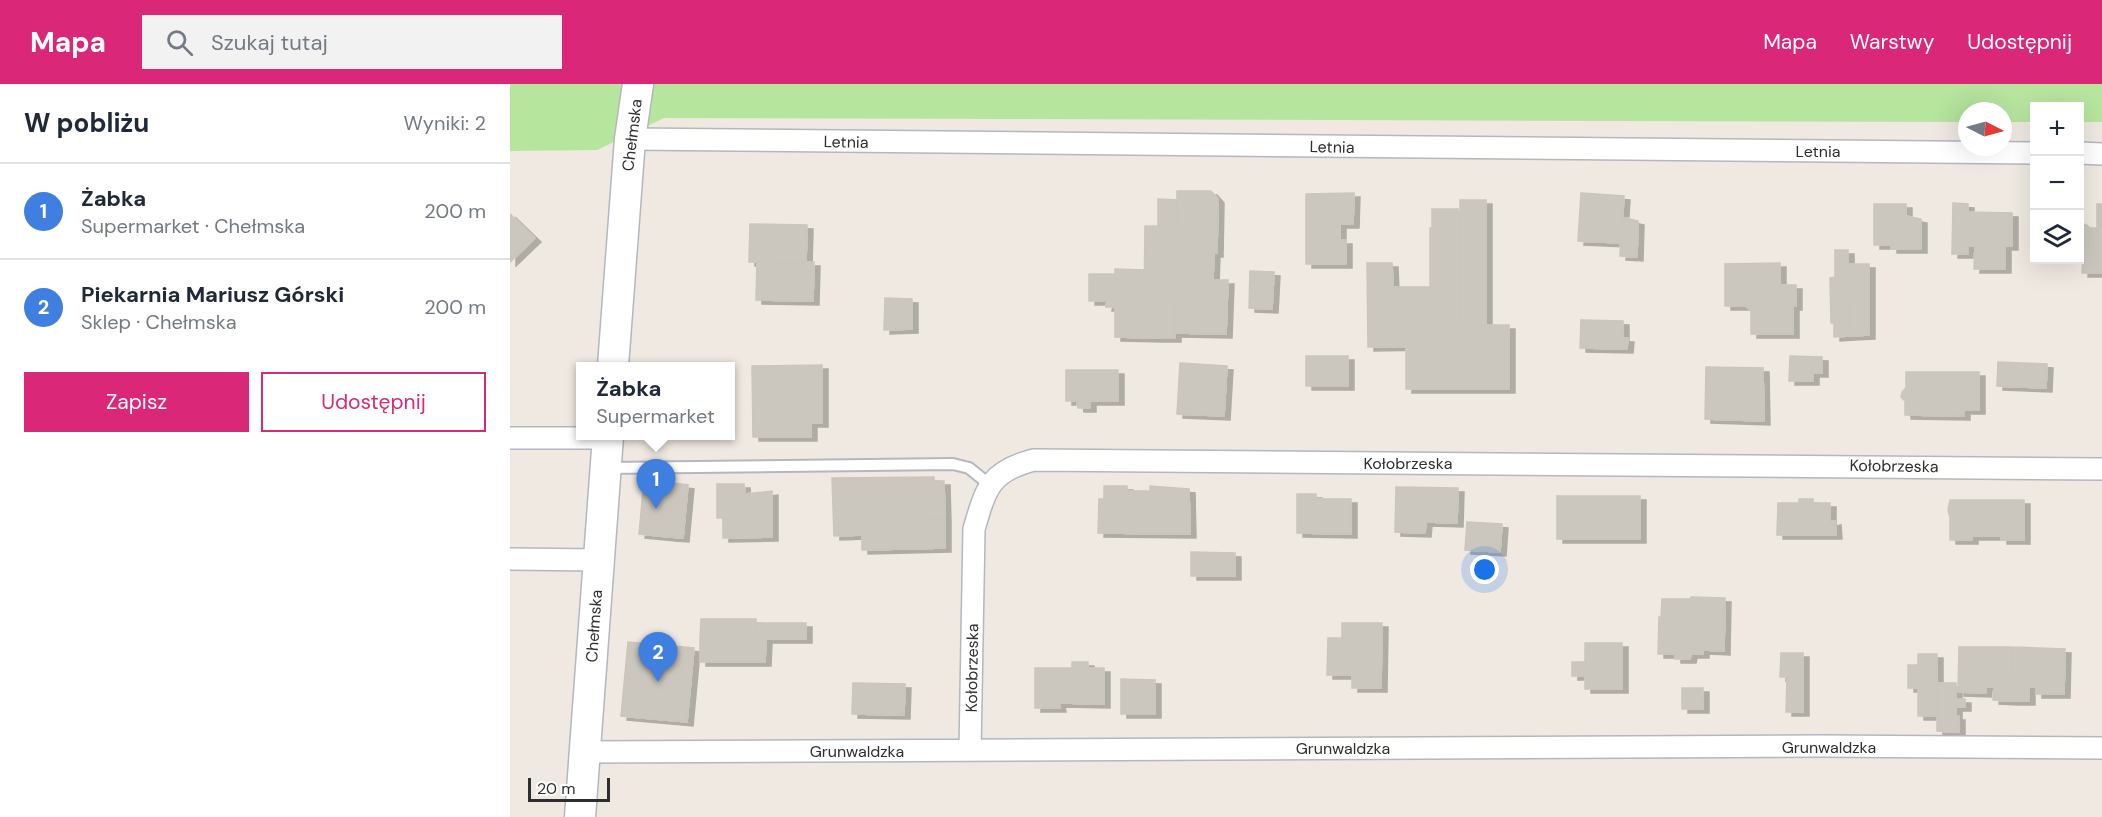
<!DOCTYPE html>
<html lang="pl">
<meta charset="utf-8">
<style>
:root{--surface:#fff;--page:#f2f2f3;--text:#1f2937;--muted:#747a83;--line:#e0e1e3;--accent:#db2777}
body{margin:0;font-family:"DM Sans",sans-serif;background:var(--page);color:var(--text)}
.controls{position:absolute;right:18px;top:18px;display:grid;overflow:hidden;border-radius:0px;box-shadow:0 6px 24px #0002}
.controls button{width:54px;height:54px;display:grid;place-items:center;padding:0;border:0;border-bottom:2px solid var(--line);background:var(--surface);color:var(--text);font:30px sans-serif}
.compass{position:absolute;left:1448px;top:18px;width:54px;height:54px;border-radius:50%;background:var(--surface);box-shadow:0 6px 24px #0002;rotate:96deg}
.scale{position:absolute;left:18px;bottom:15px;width:82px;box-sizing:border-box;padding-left:6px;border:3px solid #2e2e2e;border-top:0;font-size:16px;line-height:21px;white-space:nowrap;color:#2e2e2e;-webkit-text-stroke:4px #fff;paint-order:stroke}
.you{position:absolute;left:975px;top:486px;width:21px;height:21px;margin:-15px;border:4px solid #fff;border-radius:50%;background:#1a73e8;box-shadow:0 0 0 9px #1a73e833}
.badge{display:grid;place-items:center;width:39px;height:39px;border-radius:50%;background:var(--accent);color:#fff;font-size:20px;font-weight:700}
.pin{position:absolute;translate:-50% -50px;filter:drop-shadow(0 2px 3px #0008)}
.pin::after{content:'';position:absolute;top:32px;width:21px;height:18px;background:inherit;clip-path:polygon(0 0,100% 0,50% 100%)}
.popup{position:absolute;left:66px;top:278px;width:159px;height:78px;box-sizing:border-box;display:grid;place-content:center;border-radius:0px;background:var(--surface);filter:drop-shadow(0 2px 4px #0005);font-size:20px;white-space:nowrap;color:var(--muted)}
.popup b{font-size:22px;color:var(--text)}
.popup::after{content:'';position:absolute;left:50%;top:100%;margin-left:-12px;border:12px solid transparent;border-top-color:var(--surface)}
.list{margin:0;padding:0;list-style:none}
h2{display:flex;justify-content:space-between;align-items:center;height:78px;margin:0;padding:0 24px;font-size:26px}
h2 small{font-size:20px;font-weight:400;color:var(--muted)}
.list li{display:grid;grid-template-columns:39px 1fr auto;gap:18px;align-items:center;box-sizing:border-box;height:96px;padding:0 24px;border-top:2px solid var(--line)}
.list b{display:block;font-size:22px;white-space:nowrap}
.list p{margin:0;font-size:20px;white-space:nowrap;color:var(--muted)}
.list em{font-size:20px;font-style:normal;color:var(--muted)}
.actions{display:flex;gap:12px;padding:18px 24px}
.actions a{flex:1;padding:14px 0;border:2px solid var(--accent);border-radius:0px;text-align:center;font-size:21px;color:var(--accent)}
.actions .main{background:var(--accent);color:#fff}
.icon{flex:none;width:33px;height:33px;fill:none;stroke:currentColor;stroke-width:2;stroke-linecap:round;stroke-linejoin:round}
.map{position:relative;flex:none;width:1592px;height:733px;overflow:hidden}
header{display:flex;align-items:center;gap:36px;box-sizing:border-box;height:84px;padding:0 30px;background:var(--accent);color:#fff}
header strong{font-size:28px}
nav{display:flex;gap:33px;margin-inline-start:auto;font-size:21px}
.search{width:420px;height:54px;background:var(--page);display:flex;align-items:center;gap:15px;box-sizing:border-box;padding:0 21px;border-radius:0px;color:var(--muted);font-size:22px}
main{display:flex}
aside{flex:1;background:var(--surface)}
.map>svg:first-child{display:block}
.green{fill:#b6e59e}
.building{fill:#cbc7bf;stroke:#cbc5ba;stroke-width:1.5;filter:url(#shadow)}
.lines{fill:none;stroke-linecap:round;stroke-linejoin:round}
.lane-casing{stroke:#b4b7c1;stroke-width:14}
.street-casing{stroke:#b4b7c1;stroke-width:24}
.secondary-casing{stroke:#b4b7c1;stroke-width:33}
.lane{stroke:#fff;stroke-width:10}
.street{stroke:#fff;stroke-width:21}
.secondary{stroke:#fff;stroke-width:30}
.labels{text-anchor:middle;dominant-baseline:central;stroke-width:4.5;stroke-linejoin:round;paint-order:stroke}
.street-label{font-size:16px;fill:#2e2e2e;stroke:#fff}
</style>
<header>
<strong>Mapa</strong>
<div class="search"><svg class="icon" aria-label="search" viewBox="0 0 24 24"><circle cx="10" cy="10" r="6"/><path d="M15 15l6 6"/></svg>Szukaj tutaj</div>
<nav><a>Mapa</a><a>Warstwy</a><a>Udostępnij</a></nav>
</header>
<main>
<aside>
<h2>W pobliżu<small>Wyniki: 2</small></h2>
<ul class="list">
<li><span class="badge" style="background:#3f7fe0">1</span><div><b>Żabka</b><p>Supermarket · Chełmska</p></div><em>200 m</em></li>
<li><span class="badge" style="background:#3f7fe0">2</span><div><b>Piekarnia Mariusz Górski</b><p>Sklep · Chełmska</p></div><em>200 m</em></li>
</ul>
<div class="actions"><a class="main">Zapisz</a><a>Udostępnij</a></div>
</aside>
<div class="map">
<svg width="1592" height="733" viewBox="0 0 1592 733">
<defs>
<filter id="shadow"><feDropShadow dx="6" dy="4" stdDeviation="0" flood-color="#0004"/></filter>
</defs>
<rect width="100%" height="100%" fill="#efe9e1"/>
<path class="green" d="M0 0H1592V38H1570V22H1524V38H1493V27H1457V38L154 34 87 66 0 67Z"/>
<path class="building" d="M667 107H701L708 115 707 169H704L703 196H718L716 250 665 249Z
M844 109 843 140H830V156H836V180H796V110Z
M1071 109 1114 112 1111 159 1068 157Z
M648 115 667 116 665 254H647L648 225H634L635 142H648Z
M950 116H976V241H950Z
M1443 119 1458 120V128L1502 129V162H1495V185H1464L1465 162H1458V170H1442Z
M1364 120H1396V132L1411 135V165H1381V161H1364Z
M1587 120H1592V189H1572L1573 172H1570V137L1578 144H1587Z
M922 125H948V144H950V241H920V144H922Z
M0 130 25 154 0 178Z
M1112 133 1128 137 1127 173 1110 172Z
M240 140 297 141 296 179 239 178Z
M1325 166H1338L1339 252 1324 253V239H1321L1320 194 1325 193Z
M247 178H304L303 217 246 216Z
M857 179H882L883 203H920V262L858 263Z
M1270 179V201H1286V222H1283V250H1241V227L1236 222H1215V180Z
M1338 180H1359V251L1339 252Z
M605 185 634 186V225H648L647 254 605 253V223H596L597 217H579V190H605Z
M740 187 764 188 762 225 739 224Z
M375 214 402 215V245L374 246Z
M1071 236 1113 237V254H1118L1117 265 1070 264Z
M920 241H999V305H896V262H920Z
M796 272H838V302H796Z
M1280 272 1312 273V289H1303V297H1279Z
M1488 278 1537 280 1536 304 1487 302Z
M670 279 717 282 714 332 667 330Z
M312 281V339H301V353H243L242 282Z
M1196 283 1253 284 1254 337 1195 335Z
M556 286H608V317H580V324H568L567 317H556Z
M1396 288H1469V326H1454V332L1395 331V317L1391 313 1392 308 1396 304Z
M424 393V397H434L435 435 352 436V451L324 452 322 394Z
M134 397 163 399 159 453 129 450Z
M163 399 178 401 173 454 159 453Z
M207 400H234L235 410 262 407V453L213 454V434H207Z
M594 402H617V407H640V402L679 405 680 450 588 449 589 415H594Z
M886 403 948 404 947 439 916 438 915 449 885 448Z
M787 410H806V415H841V450L787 449Z
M1047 412H1130V455H1047Z
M1289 415H1303V419H1320V438L1325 437 1326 451H1267L1268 419H1289Z
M1440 416H1514V456H1491V452H1462V456H1440V433L1438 426Z
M435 435V464L352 466V436Z
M957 438 992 440 990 468 955 466Z
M681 468 725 469V492H681Z
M1181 513 1215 514 1214 567 1193 566V570H1181L1180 575H1165V570H1148L1149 533 1151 534 1152 515H1181Z
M191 535H246V555H190Z
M246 539H296V555H246Z
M832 539H872L871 604H842V591H817L818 554H832Z
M190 555 256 556 255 578H190Z
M118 558 184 564 177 638 111 632Z
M1075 559H1112V605H1075V592H1062V578H1075Z
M1449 563H1502L1501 617 1483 616 1484 603H1476V609L1448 608Z
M1502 563 1555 565 1554 610H1526V603H1519V617H1501Z
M1271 569H1293V593H1270Z
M1408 570H1427V632H1408V604H1398V581H1408Z
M562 578H578V584H594V620L549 619 550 624H525V584H562Z
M1277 593H1293V628H1276Z
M611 595 645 596V630H611Z
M343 599 395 600 394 631 342 630Z
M1427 599H1446V615H1455V623H1446V632H1449V648L1427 647Z
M1172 604H1193V625H1172Z"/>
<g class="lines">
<g class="lane-casing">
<path id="lane" d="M96 384 443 380 459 384 480 401"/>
</g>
<g class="street-casing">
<path id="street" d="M120 55 1524 69
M1570 69 1592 70
M0 354H98
M0 475 89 476
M460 666 464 445C476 404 480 387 524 376L1592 385
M75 668 1310 662 1592 664"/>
</g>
<g class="secondary-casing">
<path id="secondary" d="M103 282 120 55 128 0
M70 733 98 352"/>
</g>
<use href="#lane" class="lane"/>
<use href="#street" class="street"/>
<use href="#secondary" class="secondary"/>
</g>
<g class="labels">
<g class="street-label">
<text transform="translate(122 51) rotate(-83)">Chełmska</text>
<text transform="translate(336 58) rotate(1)">Letnia</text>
<text transform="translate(822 63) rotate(1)">Letnia</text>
<text x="1308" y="67">Letnia</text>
<text x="898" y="379">Kołobrzeska</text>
<text transform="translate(1384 382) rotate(1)">Kołobrzeska</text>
<text transform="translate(84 542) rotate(-86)">Chełmska</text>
<text transform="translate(462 584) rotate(-89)">Kołobrzeska</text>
<text x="1319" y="663">Grunwaldzka</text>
<text x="833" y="664">Grunwaldzka</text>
<text x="347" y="667">Grunwaldzka</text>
</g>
</g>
</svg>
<div class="controls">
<button>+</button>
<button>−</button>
<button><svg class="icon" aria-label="layers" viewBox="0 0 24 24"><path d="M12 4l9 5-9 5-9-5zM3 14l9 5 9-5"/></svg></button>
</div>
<svg class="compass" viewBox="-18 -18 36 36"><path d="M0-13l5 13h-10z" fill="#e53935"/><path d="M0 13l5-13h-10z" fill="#747a83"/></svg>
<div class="scale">20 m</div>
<div class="you"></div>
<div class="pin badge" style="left:146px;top:425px;background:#3f7fe0">1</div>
<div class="popup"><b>Żabka</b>Supermarket</div>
<div class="pin badge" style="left:148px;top:598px;background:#3f7fe0">2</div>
</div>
</main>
